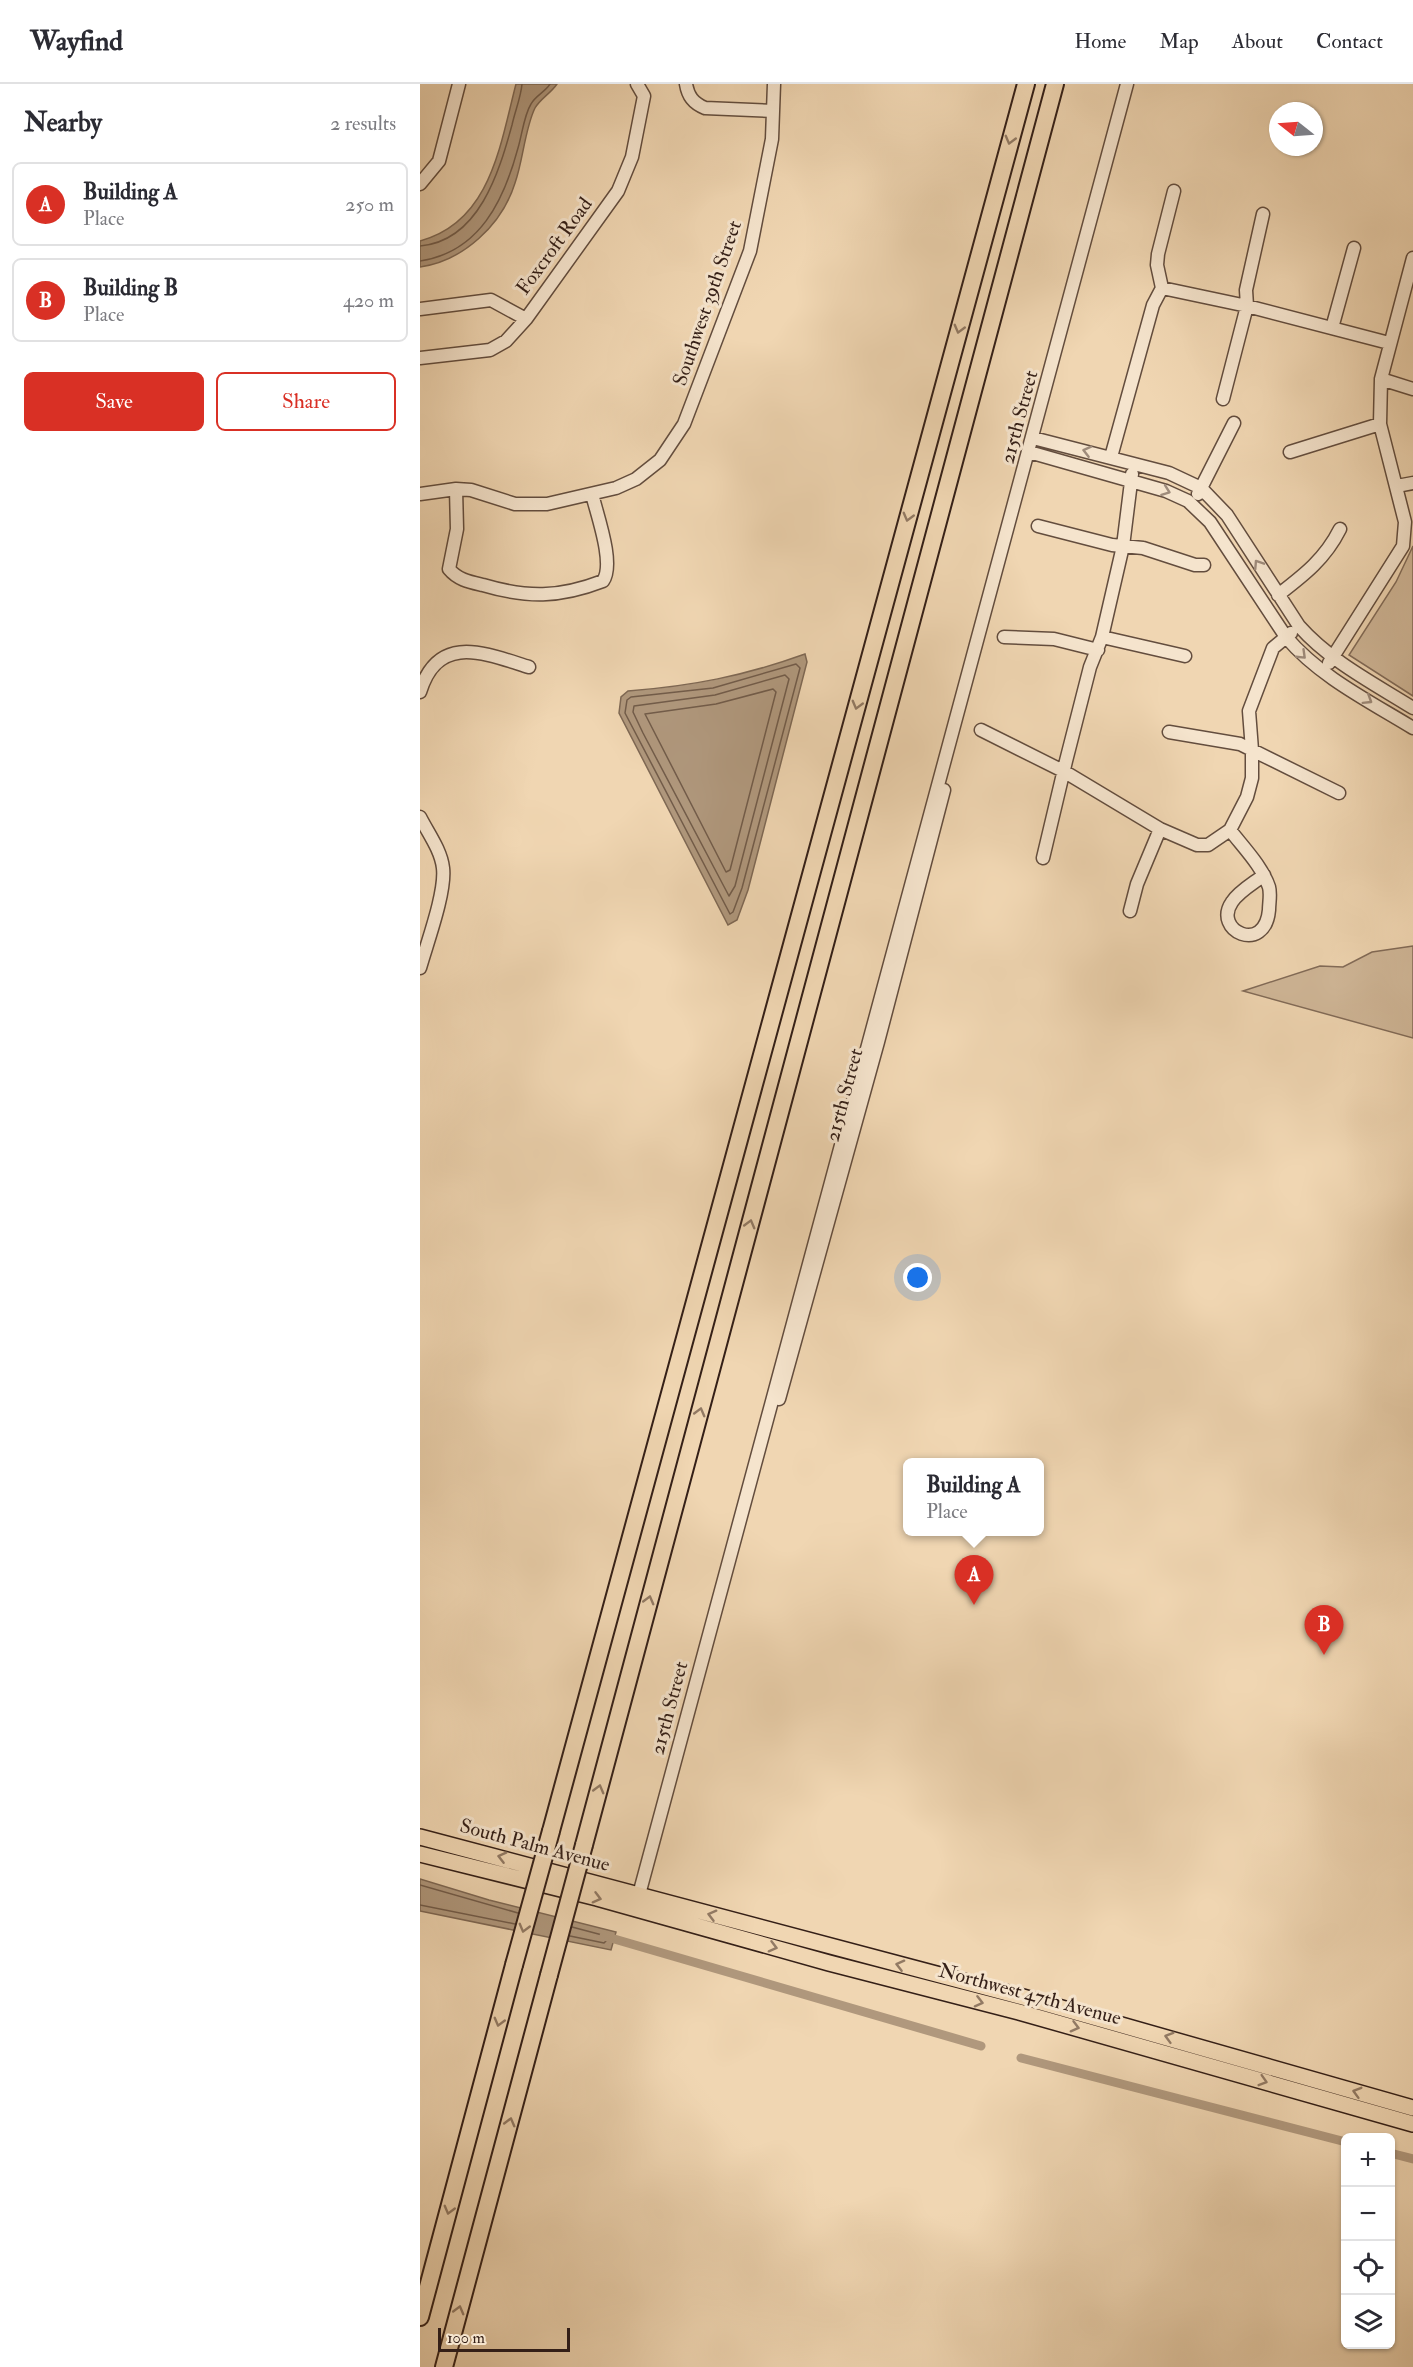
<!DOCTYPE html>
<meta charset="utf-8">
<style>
:root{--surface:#fff;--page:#f2f2f3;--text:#2b2b33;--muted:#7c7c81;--line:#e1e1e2;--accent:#d93025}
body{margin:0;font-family:"IM FELL Double Pica",serif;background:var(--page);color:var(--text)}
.controls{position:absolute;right:18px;bottom:18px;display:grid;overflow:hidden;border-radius:9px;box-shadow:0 2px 4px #0004}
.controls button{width:54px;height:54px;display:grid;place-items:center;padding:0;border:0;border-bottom:2px solid var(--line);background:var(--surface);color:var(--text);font:30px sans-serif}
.compass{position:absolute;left:849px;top:18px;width:54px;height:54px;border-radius:50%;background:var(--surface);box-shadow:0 2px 4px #0004;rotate:287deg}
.scale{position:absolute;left:18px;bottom:15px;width:132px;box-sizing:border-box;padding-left:6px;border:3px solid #341f17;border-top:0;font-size:16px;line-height:21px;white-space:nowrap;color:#341f17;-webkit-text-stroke:4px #f5e4cd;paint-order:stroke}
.you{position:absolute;left:498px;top:1194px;width:21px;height:21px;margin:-15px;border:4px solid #fff;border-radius:50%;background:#1a73e8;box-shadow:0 0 0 9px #1a73e833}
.badge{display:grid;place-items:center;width:39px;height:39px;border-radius:50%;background:var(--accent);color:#fff;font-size:20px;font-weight:700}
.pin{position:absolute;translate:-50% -50px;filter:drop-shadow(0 2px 3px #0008)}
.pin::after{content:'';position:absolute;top:32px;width:21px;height:18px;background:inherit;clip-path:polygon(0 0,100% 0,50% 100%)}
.popup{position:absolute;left:483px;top:1374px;width:141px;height:78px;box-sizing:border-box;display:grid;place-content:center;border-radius:9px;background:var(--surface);filter:drop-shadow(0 2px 4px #0005);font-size:20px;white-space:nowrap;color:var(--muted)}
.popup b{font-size:22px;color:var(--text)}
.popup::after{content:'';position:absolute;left:50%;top:100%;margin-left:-12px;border:12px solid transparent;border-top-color:var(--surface)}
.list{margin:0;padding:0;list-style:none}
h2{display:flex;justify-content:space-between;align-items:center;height:78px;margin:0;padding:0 24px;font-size:26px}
h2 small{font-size:20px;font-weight:400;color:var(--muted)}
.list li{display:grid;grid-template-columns:39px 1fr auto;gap:18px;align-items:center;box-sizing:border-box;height:84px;margin:0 12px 12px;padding:0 12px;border:2px solid var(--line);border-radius:9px}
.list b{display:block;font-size:22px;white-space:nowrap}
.list p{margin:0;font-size:20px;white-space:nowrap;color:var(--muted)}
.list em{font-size:20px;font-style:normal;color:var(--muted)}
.actions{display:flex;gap:12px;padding:18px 24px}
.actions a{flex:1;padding:14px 0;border:2px solid var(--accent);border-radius:9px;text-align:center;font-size:21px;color:var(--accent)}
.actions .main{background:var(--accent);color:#fff}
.icon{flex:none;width:33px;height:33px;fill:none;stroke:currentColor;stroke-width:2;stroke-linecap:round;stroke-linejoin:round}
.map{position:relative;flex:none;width:993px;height:2283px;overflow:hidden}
header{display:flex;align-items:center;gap:36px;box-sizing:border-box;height:84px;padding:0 30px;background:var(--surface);border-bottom:2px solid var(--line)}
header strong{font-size:28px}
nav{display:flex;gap:33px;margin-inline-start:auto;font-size:21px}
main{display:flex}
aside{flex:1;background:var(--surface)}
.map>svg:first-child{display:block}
.green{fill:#d0b798;stroke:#826b58;stroke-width:1.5}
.water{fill:#b0987d;stroke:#7e6854;stroke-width:1.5}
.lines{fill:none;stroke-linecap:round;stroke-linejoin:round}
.shore{stroke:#725c4a;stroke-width:1.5}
.canal{stroke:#b0987d;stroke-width:9}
.minor-casing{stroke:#634d3e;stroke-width:15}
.major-casing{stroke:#341f17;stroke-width:18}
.highway-casing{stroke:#341f17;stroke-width:20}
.minor{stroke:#f5e4cd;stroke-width:12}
.major{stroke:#f0d6b2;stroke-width:15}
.highway{stroke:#f0d6b2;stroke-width:16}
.highway-bridge-casing{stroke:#341f17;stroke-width:20;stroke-linecap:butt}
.highway-bridge{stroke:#f0d6b2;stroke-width:16}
.oneway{stroke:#927a64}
.oneway2{stroke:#9e8b7b}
.labels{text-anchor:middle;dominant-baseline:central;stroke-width:6;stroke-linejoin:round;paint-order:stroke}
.street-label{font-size:20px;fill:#341f17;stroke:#f5e4cd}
</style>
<header>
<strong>Wayfind</strong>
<nav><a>Home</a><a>Map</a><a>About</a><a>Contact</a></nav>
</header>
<main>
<aside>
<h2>Nearby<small>2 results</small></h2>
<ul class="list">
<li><span class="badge">A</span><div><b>Building A</b><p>Place</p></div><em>250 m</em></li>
<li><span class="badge">B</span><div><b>Building B</b><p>Place</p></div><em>420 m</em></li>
</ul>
<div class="actions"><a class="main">Save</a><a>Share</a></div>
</aside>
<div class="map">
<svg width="993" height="2283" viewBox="0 0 993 2283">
<rect width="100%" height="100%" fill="#f0d6b2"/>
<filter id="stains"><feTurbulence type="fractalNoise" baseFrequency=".00333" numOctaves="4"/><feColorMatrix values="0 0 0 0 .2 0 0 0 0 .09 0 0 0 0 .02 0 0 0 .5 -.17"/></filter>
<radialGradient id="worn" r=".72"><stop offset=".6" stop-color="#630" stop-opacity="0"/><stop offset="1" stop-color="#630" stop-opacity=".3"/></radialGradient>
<path class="green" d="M993 462V612L929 571 976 498Z
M993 862V954L823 907 900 882 923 883 952 868Z"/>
<path class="water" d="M96 0H137C131 9 120 15 115 24 105 44 103 77 95 99 82 141 43 177 0 183V157C71 138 80 61 96 0Z
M385 570 387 578 328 806 317 836 308 841 199 629 201 613 208 607C272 602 324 592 385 570Z
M0 1795 69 1816 196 1848 191 1866 0 1827Z"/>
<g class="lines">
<path class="shore" d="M0 162C59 157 79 88 92 41 95 27 101 13 102 0
M0 177C60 168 84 116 98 64 102 51 104 31 111 20 115 12 125 8 130 0
M376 580 380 584 322 804 313 828 310 830 205 629 207 616 211 613 293 604Z
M365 591 369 595 315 802 309 812 223 649 213 628 214 622 295 611Z
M353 605 356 608 310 786 306 788 225 630 296 620Z
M0 1801 98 1829
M0 1821 95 1840
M150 1852 184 1859 187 1856 186 1852 152 1843"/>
<path class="canal" d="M184 1852 561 1962
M601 1974 926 2058
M970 2069 993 2075"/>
<g class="minor-casing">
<path id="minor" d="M266 0C268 12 273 19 285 24L353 27
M0 100 19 77 39 0
M742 204 827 222 969 259
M0 225 71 216 106 235
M912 244 934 164
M0 274 70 266 86 257 106 235 198 107 212 73 224 12 217 0
M961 295 993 305
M803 315 827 222 826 206 843 130
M613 354 749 389 781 404 807 431 879 542C910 577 953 599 993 624
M609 368 746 407 768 417 790 438 866 553C900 593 949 617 993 644
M870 368 960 340
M691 373 733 221 742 204 737 181 738 170 754 107
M977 402 993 399
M36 405 37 445 29 485C38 496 50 498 63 501 107 514 139 514 183 497 195 480 177 431 172 410
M0 410 36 405 51 406 95 420H127L196 404 216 395 240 376 264 340 330 167 352 55 354 0
M778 410 814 339
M618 442 692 461 723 464 775 481H784
M858 511C884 491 905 475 920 445
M871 549 853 564 829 627 832 666 919 709
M584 553 634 555 678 566
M682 553 765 572
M909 579 983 462 985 438 960 340 961 295 993 174
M0 608C18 549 64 569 109 583
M561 646 645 688 740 745 777 761H788L810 746
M749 648 820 660 832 666V694L827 713 810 746C823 763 842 782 849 803 851 810 849 819 849 826 845 871 792 847 812 818 819 807 834 799 844 791
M0 733C8 749 21 766 23 784 26 808 7 859 0 884
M623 774 646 677 670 583 682 553 703 462 712 390
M710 827 717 800 740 745
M359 1315 458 958 524 706
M217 1818 707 0"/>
</g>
<g class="major-casing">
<path id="major" d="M0 1753 603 1913 993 2024
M0 1770 177 1814 409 1879 599 1928 993 2040"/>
</g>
<g class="highway-casing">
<path id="highway" d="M131 1747 606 0
M164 1761 635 0
M0 2233 94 1881
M24 2283 129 1891"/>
</g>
<use href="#minor" class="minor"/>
<use href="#major" class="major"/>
<use href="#highway" class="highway"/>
<g class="highway-bridge-casing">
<path id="highway-bridge" d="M94 1881 131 1747
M129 1891 164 1761"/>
</g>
<use href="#highway-bridge" class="highway-bridge"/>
</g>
<defs><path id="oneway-chevron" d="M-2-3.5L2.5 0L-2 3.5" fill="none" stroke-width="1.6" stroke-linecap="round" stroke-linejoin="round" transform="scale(1.5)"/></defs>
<g class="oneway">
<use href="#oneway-chevron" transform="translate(590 56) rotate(105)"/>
<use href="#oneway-chevron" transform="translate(539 245) rotate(105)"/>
<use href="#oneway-chevron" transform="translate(488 433) rotate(105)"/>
<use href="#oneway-chevron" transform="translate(437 621) rotate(105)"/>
<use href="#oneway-chevron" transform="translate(330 1140) rotate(-75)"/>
<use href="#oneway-chevron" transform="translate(280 1328) rotate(-75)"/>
<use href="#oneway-chevron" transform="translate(229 1516) rotate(-75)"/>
<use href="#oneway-chevron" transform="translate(179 1705) rotate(-75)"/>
<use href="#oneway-chevron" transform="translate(82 1773) rotate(-166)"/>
<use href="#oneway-chevron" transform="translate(177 1814) rotate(15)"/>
<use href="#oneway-chevron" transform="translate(292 1831) rotate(-165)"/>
<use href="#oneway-chevron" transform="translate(104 1844) rotate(105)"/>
<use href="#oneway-chevron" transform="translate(353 1863) rotate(15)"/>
<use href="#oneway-chevron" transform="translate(480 1881) rotate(-166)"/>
<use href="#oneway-chevron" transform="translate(559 1918) rotate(14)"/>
<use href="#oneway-chevron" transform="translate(79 1938) rotate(105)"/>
<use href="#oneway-chevron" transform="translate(655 1943) rotate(15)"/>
<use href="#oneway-chevron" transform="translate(749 1953) rotate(-164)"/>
<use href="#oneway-chevron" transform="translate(843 1997) rotate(17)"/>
<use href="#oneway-chevron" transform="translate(937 2008) rotate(-164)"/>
<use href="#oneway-chevron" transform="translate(90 2038) rotate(-75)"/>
<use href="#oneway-chevron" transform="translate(29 2126) rotate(105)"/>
<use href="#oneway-chevron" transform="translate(39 2226) rotate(-75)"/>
</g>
<g class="oneway2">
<use href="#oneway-chevron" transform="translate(667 367) rotate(-166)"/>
<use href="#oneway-chevron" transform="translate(746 407) rotate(20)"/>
<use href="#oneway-chevron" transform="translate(838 480) rotate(-123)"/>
<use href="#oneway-chevron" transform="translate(882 571) rotate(44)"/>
<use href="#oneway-chevron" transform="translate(948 616) rotate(32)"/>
</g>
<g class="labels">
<g class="street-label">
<text transform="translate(134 162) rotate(-54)">Foxcroft Road</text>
<text transform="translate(287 219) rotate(-71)">Southwest 39th Street</text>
<text transform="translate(599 333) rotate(-75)">215th Street</text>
<text transform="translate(424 1011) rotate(-75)">215th Street</text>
<text transform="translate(249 1624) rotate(-75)">215th Street</text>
<text transform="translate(115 1761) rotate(15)">South Palm Avenue</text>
<text transform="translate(610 1910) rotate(15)">Northwest 47th Avenue</text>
</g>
</g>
<rect width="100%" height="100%" filter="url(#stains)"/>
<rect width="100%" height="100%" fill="url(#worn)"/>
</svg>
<div class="controls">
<button>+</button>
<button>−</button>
<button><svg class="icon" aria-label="locate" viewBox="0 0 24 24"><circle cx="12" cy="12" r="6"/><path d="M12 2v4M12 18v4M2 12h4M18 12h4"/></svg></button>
<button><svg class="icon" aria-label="layers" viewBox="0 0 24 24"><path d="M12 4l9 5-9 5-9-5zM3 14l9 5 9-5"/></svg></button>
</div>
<svg class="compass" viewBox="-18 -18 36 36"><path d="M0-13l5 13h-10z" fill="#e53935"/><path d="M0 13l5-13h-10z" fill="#7c7c81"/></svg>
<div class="scale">100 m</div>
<div class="you"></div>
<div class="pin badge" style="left:554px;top:1521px">A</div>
<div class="popup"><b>Building A</b>Place</div>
<div class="pin badge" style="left:904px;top:1571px">B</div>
</div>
</main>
